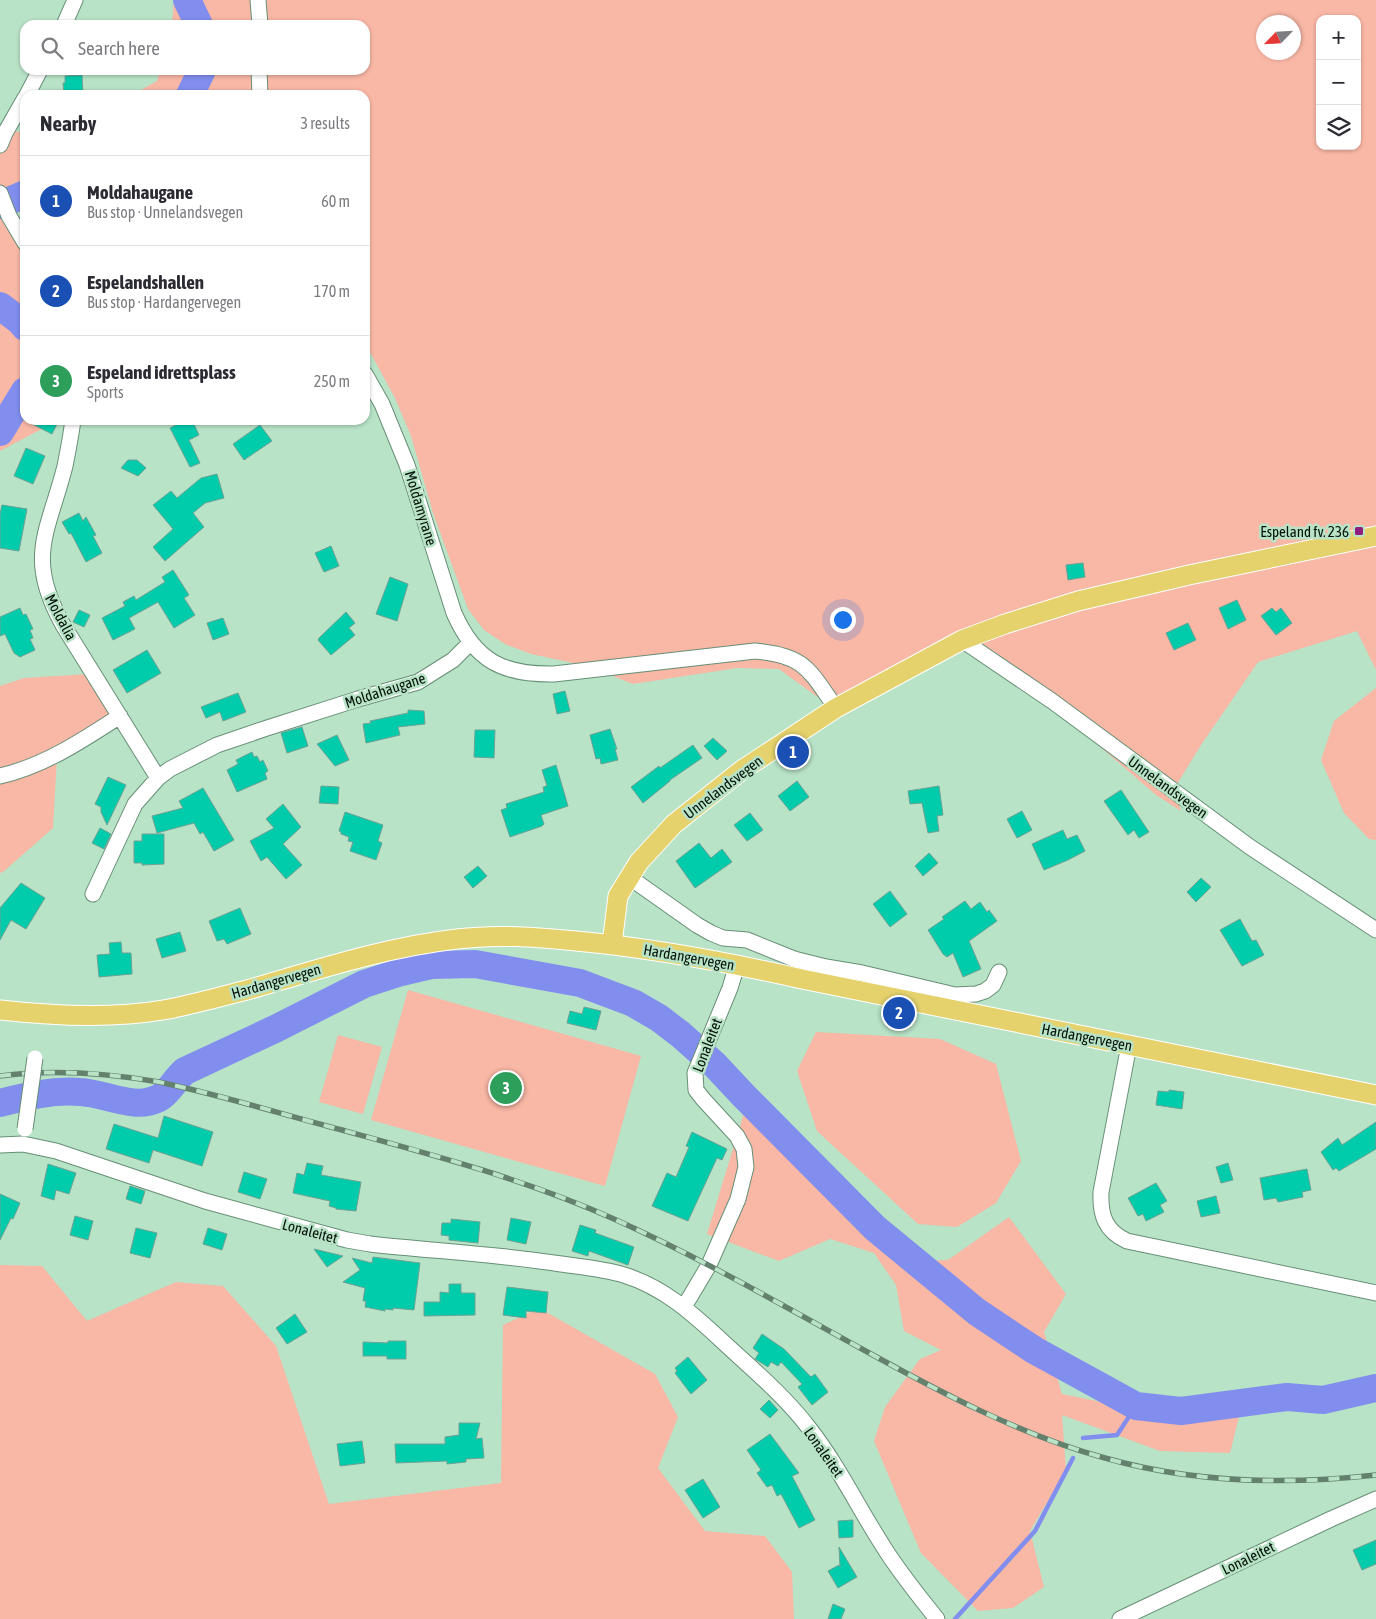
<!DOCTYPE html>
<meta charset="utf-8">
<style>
:root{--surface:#fff;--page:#f7f7f7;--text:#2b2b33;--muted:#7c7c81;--line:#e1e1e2;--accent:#911d7d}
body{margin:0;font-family:"Asap Condensed",sans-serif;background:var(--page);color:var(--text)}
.controls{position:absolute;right:15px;top:15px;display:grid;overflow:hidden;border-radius:10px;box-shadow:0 1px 4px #0004}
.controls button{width:45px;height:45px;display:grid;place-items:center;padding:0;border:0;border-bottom:1px solid var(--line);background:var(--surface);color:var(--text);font:25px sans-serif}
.compass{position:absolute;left:1256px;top:15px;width:45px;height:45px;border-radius:50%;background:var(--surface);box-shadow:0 1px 4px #0004;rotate:245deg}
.you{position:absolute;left:842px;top:619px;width:18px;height:18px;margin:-12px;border:4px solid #fff;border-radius:50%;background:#1a73e8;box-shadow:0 0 0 8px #1a73e833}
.badge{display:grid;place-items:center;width:32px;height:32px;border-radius:50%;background:var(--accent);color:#fff;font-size:16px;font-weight:700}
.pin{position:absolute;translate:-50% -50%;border:2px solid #fff;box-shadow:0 1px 5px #0006}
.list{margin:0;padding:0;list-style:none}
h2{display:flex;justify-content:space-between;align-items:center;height:65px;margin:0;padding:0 20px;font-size:21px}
h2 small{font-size:16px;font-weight:400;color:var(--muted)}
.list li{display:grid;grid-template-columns:32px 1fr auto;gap:15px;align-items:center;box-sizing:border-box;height:90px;padding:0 20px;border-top:1px solid var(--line)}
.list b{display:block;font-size:19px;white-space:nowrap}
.list p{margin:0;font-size:16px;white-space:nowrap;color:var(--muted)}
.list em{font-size:16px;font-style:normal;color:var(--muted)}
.icon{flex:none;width:28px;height:28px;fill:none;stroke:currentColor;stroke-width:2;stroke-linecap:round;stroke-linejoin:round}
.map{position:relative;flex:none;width:1376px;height:1619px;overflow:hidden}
.search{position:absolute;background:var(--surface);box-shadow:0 1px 4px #0004;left:20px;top:20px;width:350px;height:55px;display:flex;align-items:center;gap:12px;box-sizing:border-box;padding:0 18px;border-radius:15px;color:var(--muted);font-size:19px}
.panel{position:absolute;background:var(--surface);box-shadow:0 1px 4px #0004;left:20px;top:90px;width:350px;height:335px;border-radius:15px}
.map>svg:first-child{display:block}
.green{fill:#f9b7a5;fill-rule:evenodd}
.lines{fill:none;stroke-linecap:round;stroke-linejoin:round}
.stream{stroke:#818eee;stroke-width:4.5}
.river{stroke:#818eee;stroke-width:28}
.building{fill:#00ccac;stroke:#6ea294}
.minor-casing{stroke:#678f76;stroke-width:17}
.major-casing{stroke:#fff;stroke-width:21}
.minor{stroke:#fff;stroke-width:15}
.major{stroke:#e5d26c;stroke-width:19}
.rail-casing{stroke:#64816e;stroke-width:5.5}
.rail{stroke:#b8e3c7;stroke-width:4;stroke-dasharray:11;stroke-linecap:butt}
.minor-bridge-casing{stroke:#678f76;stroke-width:17;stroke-linecap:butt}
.minor-bridge{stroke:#fff;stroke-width:15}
.poi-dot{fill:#911d7d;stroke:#b8e3c7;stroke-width:2}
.labels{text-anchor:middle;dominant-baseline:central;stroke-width:5;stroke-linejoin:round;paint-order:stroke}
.street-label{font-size:15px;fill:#041209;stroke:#b8e3c7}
.poi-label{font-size:15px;fill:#041209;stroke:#b8e3c7;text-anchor:end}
</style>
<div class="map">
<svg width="1376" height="1619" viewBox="0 0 1376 1619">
<rect width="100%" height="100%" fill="#b8e3c7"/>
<path class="green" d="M174 0H1376V670L1357 631 1258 662 1201 745 1174 789 1181 811 1156 795 1001 661 975 643 845 707 823 701 779 669 737 668 633 684 587 666 531 654 505 644 484 630 468 609 433 513 411 436 395 398 365 343V95H132L157 81 160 70H365V25H172ZM1320 19H1357V146H1320ZM1264 22H1294V52H1264Z
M0 130 3 131 25 132V208L14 213 25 235V420H59L0 451Z
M89 674 114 720 57 758 53 828 3 872 0 873V686L24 678Z
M1376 688V840L1369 839 1344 813 1321 760 1334 721Z
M408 990 641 1056 605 1186 371 1120Z
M816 1032 940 1039 996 1064 1021 1161 996 1203 957 1227 918 1224 817 1131 797 1071Z
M338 1035 382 1047 363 1114 319 1102Z
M747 1103 780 1122 810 1169 905 1262 948 1260 1009 1217 1066 1294 1044 1332 1062 1394 1185 1419 1239 1417 1230 1453 1160 1451 1062 1415 1066 1470 1030 1531 1044 1587 1013 1608 978 1611 921 1553 874 1441 885 1407 920 1359 941 1350 904 1331 896 1285 874 1253 830 1239 779 1261 707 1234Z
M0 1265 42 1266 87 1321 176 1282 223 1286 276 1346 329 1504 501 1483 503 1325 539 1308 655 1374 678 1417 658 1468 705 1531 765 1536 792 1572 794 1619H0Z"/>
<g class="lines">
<path class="stream" d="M1083 1438 1117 1435 1136 1406
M955 1619 1035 1531 1073 1458"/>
<path class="river" d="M187 0 199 25
M190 95 202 70
M0 205 25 194
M0 306 20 321 25 327
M0 432 25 391
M0 1103C27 1096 52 1090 80 1092 106 1093 134 1111 159 1098 169 1093 175 1079 185 1071L275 1029 364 984 401 972 431 965 475 964 580 983 633 1003 659 1018 680 1034 715 1065 744 1096 875 1228 977 1312 1034 1350 1136 1406 1181 1411 1287 1397 1323 1400 1376 1388"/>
</g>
<path class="building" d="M82 75 83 95H64L63 83H65V76Z
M24 420H59L52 434Z
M185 420H192L199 435 189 440 200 463 190 467 170 428Z
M260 425 272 441 244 460 233 444Z
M26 448 45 456 33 484 14 476Z
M128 460H137L146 468 138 476 121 468Z
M217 474 224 498 205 503 193 513 204 527 165 561 153 547 173 529 153 505 171 491 177 498 201 478Z
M2 505 27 509 19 551 0 548V514Z
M79 513 83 521 86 517 96 535 93 536 102 553 86 562 71 533 69 534 62 522Z
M331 546 339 566 324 572 315 553Z
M1083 563 1085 577 1068 580 1066 565Z
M173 570 189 595 184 598 195 615 174 628 158 602 129 618 135 629 113 640 102 618 125 606 123 602 134 596 136 600 165 582 162 577Z
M390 577 408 584 397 621 376 614Z
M1237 600 1246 620 1228 629 1219 608Z
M20 608 23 615 26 614 33 629 30 630 33 638 30 639 35 650 20 657 14 653 5 634 0 636V617Z
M1272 608 1276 612 1281 608 1292 623 1276 635 1261 616Z
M79 610 90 615 84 627 73 622Z
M346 612 355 623 349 628 355 635 331 655 318 640 319 638Z
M223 618 229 634 213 640 207 623Z
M1188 623 1196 640 1174 650 1166 633Z
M147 650 161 673 127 693 113 670Z
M565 691 570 711 557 714 553 694Z
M238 693 246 712 223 721 220 712 206 718 201 707Z
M408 710 424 711 425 724 398 727 400 735 366 743 363 724 371 723 370 721 408 713Z
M302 727 308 746 287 753 281 733Z
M610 729 617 749H615L618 760 601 764 600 758 596 759 590 735Z
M475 730H495L494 758 474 757Z
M337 735 349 760 335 766 317 744Z
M713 738 727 751 717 760 704 746Z
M693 745 702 758 670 780V781L643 803 631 787 659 766 660 768Z
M252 752 254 757 257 756 260 762 263 760 268 771 265 773 267 779 237 792 227 770 238 764 236 760Z
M556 765 568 806 541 815 544 824 542 826 510 837 501 810 507 808 506 804 544 792 543 787 547 786 542 770Z
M108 777 126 785 107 825 101 812V807L95 804Z
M797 781 809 797 790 811 778 796Z
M321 786 339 787 338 804 319 803Z
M939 786 943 815 937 816 939 831 928 833 922 803 910 804 908 791Z
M203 788 234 840 214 851 203 832 200 834 194 823 157 833 152 816 183 808 179 801Z
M1121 790 1149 832 1139 838 1134 830 1128 835 1104 801Z
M283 804 301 827 283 844 302 865 286 879 267 857 261 861 250 841 274 828 266 819Z
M1022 811 1032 830 1017 838 1007 819Z
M345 812 383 825 378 841 382 843 376 860 350 851 353 842 348 841 349 837 341 834V832L339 831Z
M750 813 763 830 747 841 734 825Z
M100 828 111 834 104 849 92 843Z
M1063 830 1067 839 1077 835 1085 851 1068 860 1044 870 1032 844Z
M142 834H164V864L142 865V863H134V841H142Z
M699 843 711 858 722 849 732 862 695 888 676 861Z
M929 853 938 863 923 876 915 866Z
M478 866 487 876 473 888 464 877Z
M1201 878 1211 887 1196 902 1187 892Z
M21 883 45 898 26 929 11 920 0 940V908Z
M890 891 907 914 890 927 873 904Z
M965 901 971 909 980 902 987 912 989 910 997 921 969 941 981 969 963 977 953 953 947 957 943 954 928 930 944 919 942 917Z
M240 908 251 934 227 944 224 939 217 941 209 921Z
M1240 919 1252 941 1256 940 1264 955 1242 966 1220 930Z
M180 932 186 951 162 958 156 939Z
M121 942 122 953H131L132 974 99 977 97 955 110 954 109 943Z
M584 1007 601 1011 596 1030 567 1023 570 1011 582 1014Z
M1169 1090 1184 1092 1182 1109 1156 1105 1158 1091 1169 1092Z
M164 1116 213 1132 202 1166 153 1150 149 1163 106 1149 114 1124 158 1138Z
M1376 1122V1149L1339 1171 1336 1168 1333 1170 1321 1152 1338 1138 1342 1145Z
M692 1132 727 1149 722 1160 717 1158 688 1221 652 1206 667 1173 676 1177 689 1147 686 1146Z
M307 1163 323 1166 321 1175 361 1182 356 1211 336 1209V1208L329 1206 330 1201 293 1193 297 1173 304 1175Z
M1228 1163 1233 1180 1221 1183 1216 1167Z
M48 1164 76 1173 69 1194 56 1190 54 1200 41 1196Z
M1307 1169 1311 1190 1302 1192 1303 1197 1278 1202 1276 1198 1264 1200 1260 1178Z
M244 1172 267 1179 260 1199 238 1192Z
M1156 1183 1167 1201 1160 1205 1164 1212 1146 1221 1143 1214 1138 1216 1128 1198Z
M130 1186 145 1191 141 1204 126 1199Z
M0 1194 20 1203 13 1219 11 1218 0 1240Z
M1216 1196 1220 1213 1201 1217 1197 1201Z
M75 1216 93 1221 88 1240 70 1235Z
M511 1218 531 1222 526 1244 507 1240Z
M451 1219 480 1222 478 1243 449 1240V1236L441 1235 442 1223H451Z
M580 1225 596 1230 595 1233 634 1247 628 1265 589 1251 588 1256 572 1251Z
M136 1228 157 1233 150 1258 130 1253Z
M208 1228 227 1234 222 1250 203 1244Z
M314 1249 343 1256 327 1267Z
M373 1257 420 1263 414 1310 393 1308V1310L385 1309V1311L365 1307 366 1301H363L365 1288 343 1282 360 1270 352 1258 372 1263Z
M449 1284H461V1293H475V1315L424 1316V1302H440V1292L449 1293Z
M507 1287 548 1292 546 1313 526 1311V1318L503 1315Z
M295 1314 307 1332 287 1344 276 1328Z
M762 1334 784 1349 811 1377 815 1374 828 1392 812 1405 798 1387 802 1384 781 1362 778 1366 771 1362 768 1367 755 1359 759 1353 753 1348Z
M388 1341H406V1359H387V1356H363V1342L388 1343Z
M688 1357 707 1380 691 1394 675 1373 677 1371 675 1368Z
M769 1400 778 1410 770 1418 760 1409Z
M459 1423H480L476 1439 482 1438 484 1458 466 1459V1462L447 1464V1461L396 1463 395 1444H445V1437L459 1435Z
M770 1434 799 1473 792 1476 815 1520 799 1528 781 1494 777 1496 772 1485 767 1487 757 1473 761 1470 747 1450Z
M362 1441 365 1463 340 1466 337 1444Z
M703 1479 720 1507 703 1518 685 1490Z
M853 1520V1537L839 1538 838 1521Z
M1376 1540V1564L1362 1570 1353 1550Z
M839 1547 857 1577 838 1588 828 1571 839 1565 840 1567Z
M833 1604 845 1609 841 1619H828Z"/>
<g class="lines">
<g class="minor-casing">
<path id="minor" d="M258 0 260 25
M64 25 75 0
M259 70 260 95
M27 95 40 70
M0 145 5 133 25 98
M0 193 9 216 25 243
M365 374 382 404 407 465 454 613C475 661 503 675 554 674L755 651C805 655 809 670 836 708
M73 420C71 435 68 451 65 466 48 533 25 557 63 625L158 778
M962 640 1052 701 1250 847 1376 930
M0 776C44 766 83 740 120 716
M629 877 697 925 711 933 723 938 747 940 794 959 826 967 862 973 955 995 976 994 985 991 993 985 999 972
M93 894 135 804 158 778 170 769 217 745 267 728 358 699 418 682 453 660 470 643
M1129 1045 1101 1192C1100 1215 1105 1231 1127 1241L1376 1293
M0 1145 23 1144 56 1151 205 1201 347 1240 370 1244C433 1251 498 1254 561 1264 582 1267 604 1269 624 1275 663 1287 692 1313 721 1340 751 1368 784 1395 809 1428 838 1465 858 1507 883 1546 899 1572 918 1595 937 1619
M684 1307 709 1265 738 1199 746 1167 744 1149 737 1136 703 1099 696 1090 695 1073 730 988 737 965
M1120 1619 1331 1519 1376 1499"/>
</g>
<g class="major-casing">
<path id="major" d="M612 944 618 896 639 862 674 824 742 770 836 708 962 640 1005 624 1078 601 1189 575 1376 536
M0 1010C53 1016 110 1019 163 1010 192 1005 219 997 247 990 316 970 386 947 457 939 497 934 536 937 576 941 652 948 727 962 802 979L1376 1095"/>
</g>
<use href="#minor" class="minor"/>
<use href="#major" class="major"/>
<g class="rail-casing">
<path id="rail" d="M0 1076C53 1069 106 1073 159 1082 221 1095 281 1114 342 1130 434 1155 527 1180 614 1219 699 1257 780 1304 862 1349 940 1392 1018 1434 1105 1458 1193 1483 1286 1485 1376 1475"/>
</g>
<use href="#rail" class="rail"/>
<g class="minor-bridge-casing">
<path id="minor-bridge" d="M25 1129 35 1058"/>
</g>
<use href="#minor-bridge" class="minor-bridge"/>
</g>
<rect class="poi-dot" x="1354" y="526" width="10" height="10" rx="2.5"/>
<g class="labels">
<g class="street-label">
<text transform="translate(421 508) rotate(73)">Moldamyrane</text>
<text transform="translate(61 617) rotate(62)">Moldalia</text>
<text transform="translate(385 690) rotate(-18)">Moldahaugane</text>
<text transform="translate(723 787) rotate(-37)">Unnelandsvegen</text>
<text transform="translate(1168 787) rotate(36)">Unnelandsvegen</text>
<text transform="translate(689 957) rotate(10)">Hardangervegen</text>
<text transform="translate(276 981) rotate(-16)">Hardangervegen</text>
<text transform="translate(1087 1037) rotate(11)">Hardangervegen</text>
<text transform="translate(707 1045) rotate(-69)">Lonaleitet</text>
<text transform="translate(310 1231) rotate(15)">Lonaleitet</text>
<text transform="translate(824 1452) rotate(55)">Lonaleitet</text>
<text transform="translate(1248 1558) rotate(-26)">Lonaleitet</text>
</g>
<g class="poi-label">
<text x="1349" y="531">Espeland fv. 236</text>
</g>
</g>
</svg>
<div class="controls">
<button>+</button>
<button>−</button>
<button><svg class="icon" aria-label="layers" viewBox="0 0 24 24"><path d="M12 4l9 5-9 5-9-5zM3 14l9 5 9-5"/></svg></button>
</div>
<svg class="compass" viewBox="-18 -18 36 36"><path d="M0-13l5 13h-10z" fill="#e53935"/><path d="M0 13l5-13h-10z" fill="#7c7c81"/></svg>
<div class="you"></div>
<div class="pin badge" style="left:793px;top:752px;background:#1a4fb4">1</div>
<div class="pin badge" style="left:899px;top:1013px;background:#1a4fb4">2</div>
<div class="pin badge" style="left:506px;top:1088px;background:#2e9e5b">3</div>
<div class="search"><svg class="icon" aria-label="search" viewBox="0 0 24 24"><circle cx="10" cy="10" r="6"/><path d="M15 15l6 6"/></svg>Search here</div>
<section class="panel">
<h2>Nearby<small>3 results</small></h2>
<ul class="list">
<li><span class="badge" style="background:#1a4fb4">1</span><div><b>Moldahaugane</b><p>Bus stop · Unnelandsvegen</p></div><em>60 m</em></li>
<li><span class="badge" style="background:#1a4fb4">2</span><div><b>Espelandshallen</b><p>Bus stop · Hardangervegen</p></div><em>170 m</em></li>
<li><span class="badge" style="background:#2e9e5b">3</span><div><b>Espeland idrettsplass</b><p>Sports</p></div><em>250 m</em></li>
</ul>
</section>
</div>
